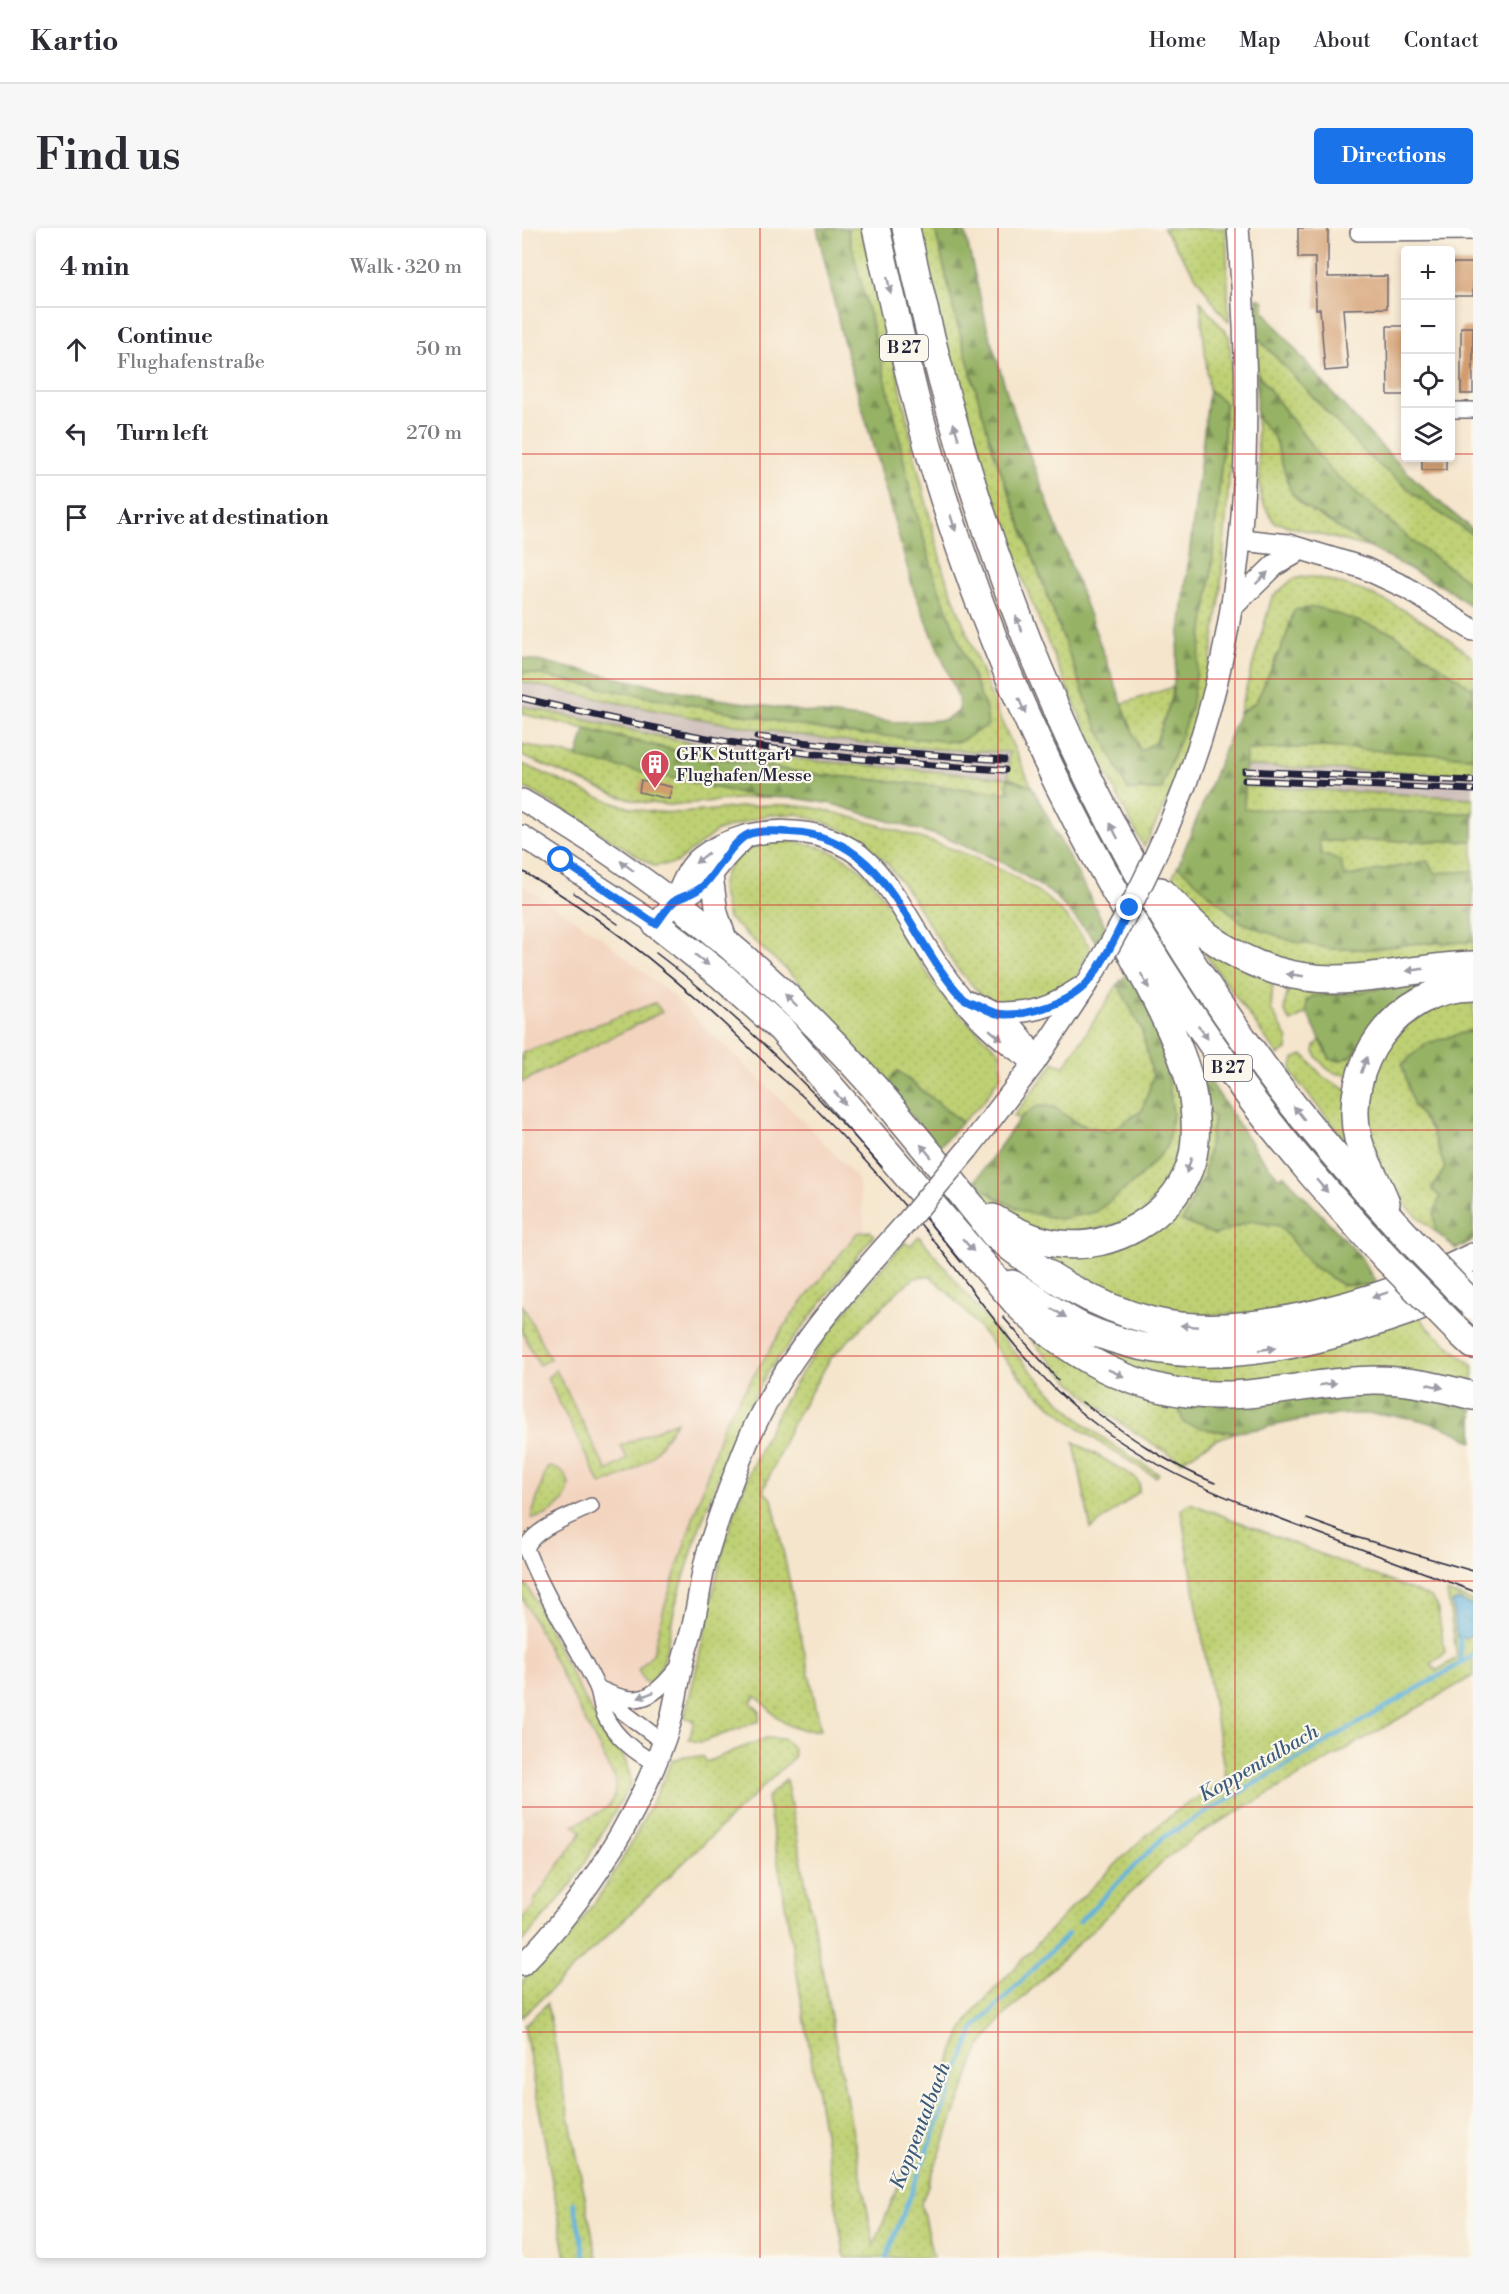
<!DOCTYPE html>
<meta charset="utf-8">
<style>
:root{--surface:#fff;--page:#f7f7f7;--text:#2b2b33;--muted:#7c7c81;--line:#e1e1e2;--accent:#1a73e8}
body{margin:0;font-family:"Libre Bodoni",serif;background:var(--page);color:var(--text)}
.controls{position:absolute;right:18px;top:18px;display:grid;overflow:hidden;border-radius:6px;box-shadow:0 3px 9px #0003}
.controls button{width:54px;height:54px;display:grid;place-items:center;padding:0;border:0;border-bottom:2px solid var(--line);background:var(--surface);color:var(--text);font:30px sans-serif}
.stop{position:absolute;width:18px;height:18px;margin:-14px;border:4px solid #1a73e8;border-radius:50%;background:#fff}
.stop.end{background:#1a73e8;border-color:#fff;box-shadow:0 2px 6px #0008}
.list{margin:0;padding:0;list-style:none}
h2{display:flex;justify-content:space-between;align-items:center;height:78px;margin:0;padding:0 24px;font-size:26px}
h2 small{font-size:20px;font-weight:400;color:var(--muted)}
.list li{display:grid;grid-template-columns:39px 1fr auto;gap:18px;align-items:center;box-sizing:border-box;height:84px;padding:0 24px;border-top:2px solid var(--line)}
.list b{display:block;font-size:22px;white-space:nowrap}
.list p{margin:0;font-size:20px;white-space:nowrap;color:var(--muted)}
.list em{font-size:20px;font-style:normal;color:var(--muted)}
.icon{flex:none;width:33px;height:33px;fill:none;stroke:currentColor;stroke-width:2;stroke-linecap:round;stroke-linejoin:round}
.map{position:relative;flex:none;width:951px;height:2030px;overflow:hidden;border-radius:6px}
header{display:flex;align-items:center;gap:36px;box-sizing:border-box;height:84px;padding:0 30px;background:var(--surface);border-bottom:2px solid var(--line)}
header strong{font-size:28px}
nav{display:flex;gap:33px;margin-inline-start:auto;font-size:21px}
.intro{display:flex;align-items:center;justify-content:space-between;box-sizing:border-box;height:144px;padding:0 36px}
h1{margin:0;font-size:42px}
.button{padding:15px 27px;border-radius:6px;background:var(--accent);color:#fff;font-size:21px;font-weight:700}
main{display:flex;gap:36px;padding:0 36px}
aside{flex:1;background:var(--surface);border-radius:6px;box-shadow:0 3px 9px #0003}
.map>svg:first-child{display:block}
.built{fill:#f3d4bf}
.railway{fill:#cfc0bb}
.grass{fill:url(#grass-dots);stroke:#707957;stroke-width:1.5}
.forest{fill:url(#forest-firs);stroke:#5c6a50;stroke-width:1.5}
.water{fill:url(#water-ripples);stroke:#426a8c;stroke-width:1.5}
.lines{fill:none;stroke-linecap:round;stroke-linejoin:round}
.stream{stroke:#61b2dc;stroke-width:4.5}
.building{fill:#d39c6e}
.street-casing{stroke:#6c666e;stroke-width:18}
.secondary-casing{stroke:#6c666e;stroke-width:24}
.highway-casing{stroke:#6c666e;stroke-width:30}
.street{stroke:#fff;stroke-width:15}
.secondary{stroke:#fff;stroke-width:21}
.highway{stroke:#fff;stroke-width:27}
.tram{stroke:#22223b;stroke-width:1.5}
.rail-casing{stroke:#22223b;stroke-width:7}
.rail{stroke:#fbf7ec;stroke-width:4.5;stroke-dasharray:14;stroke-linecap:butt}
.secondary-bridge-casing{stroke:#6c666e;stroke-width:24;stroke-linecap:butt}
.highway-bridge-casing{stroke:#6c666e;stroke-width:30;stroke-linecap:butt}
.secondary-bridge{stroke:#fff;stroke-width:21}
.highway-bridge{stroke:#fff;stroke-width:27}
.oneway{fill:#9c9ca7}
.route{stroke:#1a73e8;stroke-width:8}
.grid{fill:none;stroke:#d62828;stroke-width:1.5;stroke-opacity:0.55}
.labels{text-anchor:middle;dominant-baseline:central;stroke-width:4.5;stroke-linejoin:round;paint-order:stroke}
.shield{fill:#fbf7ec;stroke:#636270;stroke-width:1.5}
.shield-label{font-size:16px;font-weight:bold;fill:#22223b}
.poi-label{font-size:18px;fill:#22223b;stroke:#fbf7ec;text-anchor:start}
.water-label{font-size:20px;font-style:italic;fill:#3b5c7b;stroke:#fbf7ec}
</style>
<header>
<strong>Kartio</strong>
<nav><a>Home</a><a>Map</a><a>About</a><a>Contact</a></nav>
</header>
<div class="intro"><h1>Find us</h1><a class="button">Directions</a></div>
<main>
<aside>
<h2>4 min<small>Walk · 320 m</small></h2>
<ul class="list">
<li><svg class="icon" aria-label="ahead" viewBox="0 0 24 24"><path d="M12 20V5M6 11l6-6 6 6"/></svg><div><b>Continue</b><p>Flughafenstraße</p></div><em>50 m</em></li>
<li><svg class="icon" aria-label="left" viewBox="0 0 24 24"><path d="M17 20v-9H6M10 6l-5 5 5 5"/></svg><div><b>Turn left</b></div><em>270 m</em></li>
<li><svg class="icon" aria-label="arrive" viewBox="0 0 24 24"><path d="M6 21V4h12l-3 4 3 4H6"/></svg><div><b>Arrive at destination</b></div></li>
</ul>
</aside>
<div class="map">
<svg width="951" height="2030" viewBox="0 0 951 2030">
<defs>
<pattern id="grass-dots" width="8" height="8" patternUnits="userSpaceOnUse" patternTransform="scale(1.5)"><rect width="8" height="8" fill="#bed073"/><path d="M2 2h.1M6 6h.1" fill="none" stroke="#a3b264" stroke-width="1.8" stroke-linecap="round"/></pattern>
<pattern id="forest-firs" width="22" height="20" patternUnits="userSpaceOnUse" patternTransform="scale(1.5)"><rect width="22" height="20" fill="#96b265"/><path d="M5 1l3.5 6h-7zM16 11l3.5 6h-7z" fill="#7a9054"/></pattern>
<pattern id="water-ripples" width="26" height="14" patternUnits="userSpaceOnUse" patternTransform="scale(1.5)"><rect width="26" height="14" fill="#61b2dc"/><path d="M2 4q2-2 4 0t4 0M15 11q2-2 4 0t4 0" fill="none" stroke="#5090b4"/></pattern>
</defs>
<rect width="100%" height="100%" fill="#fbf7ec"/>
<filter id="ink" filterUnits="userSpaceOnUse"><feTurbulence type="fractalNoise" baseFrequency=".0167" numOctaves="2"/><feDisplacementMap in="SourceGraphic" scale="12" xChannelSelector="R" yChannelSelector="G"/><feConvolveMatrix kernelMatrix="1 2 1 2 8 2 1 2 1" color-interpolation-filters="sRGB"/></filter>
<filter id="wash" filterUnits="userSpaceOnUse"><feTurbulence type="fractalNoise" baseFrequency=".008" numOctaves="4" result="noise"/><feDisplacementMap in="SourceGraphic" scale="24" xChannelSelector="R" yChannelSelector="G"/><feGaussianBlur stdDeviation="1.35" result="paint"/><feColorMatrix in="noise" values="0 0 0 0 0 0 0 0 0 0 0 0 0 0 0 0 0 1.4 0 .05"/><feComposite in="paint" operator="in"/></filter>
<g filter="url(#wash)">
<rect width="100%" height="100%" fill="#f5e5cc"/>
<path class="built" d="M0 657 82 711 152 769 276 888 336 951 344 1008 202 1195 142 1380 115 1483 96 1573 0 1700Z"/>
<path class="railway" d="M0 454 166 490 285 508 387 518 487 524 486 550 283 532 163 514 0 478Z
M723 538 951 547V570L723 558Z"/>
<path class="grass" d="M325 0H340L376 147 394 233 421 342 476 486 510 559 487 550 486 565 283 545 165 525 0 486V478L163 514 283 532 486 550 487 524C322 522 160 490 0 454V443L79 460 320 505 465 497 464 482 413 351 387 258 372 185Z
M396 0H413L434 91 471 222 571 490 606 562H640L688 357 702 207 703 175 687 162 678 73 707 108 713 174 698 370 685 456 669 513 654 555 622 619C568 518 523 412 483 304 471 271 457 237 446 202 426 136 411 68 396 0Z
M641 0H704L707 94 696 81Z
M736 110 848 230 910 280 951 307V357L889 312 807 241 735 145Z
M734 188 752 209 769 264 782 278 849 320 752 294 739 272Z
M787 348C848 359 904 390 951 430V461L871 405 772 382 764 409 734 474 717 485 750 369 771 351Z
M651 459 650 470 634 514 618 523 599 476Z
M0 516 237 569 148 577 118 574 96 568 0 528Z
M803 519 951 529V547L723 538 724 522Z
M0 536C38 551 78 574 119 582 167 591 215 575 263 577 296 578 326 588 356 597 412 614 471 631 519 666 539 680 554 700 568 719L555 748 529 769 482 776 461 769 433 738 392 672 366 636 339 611 310 597 276 586 245 587 195 603 154 635 132 638 17 567 0 559Z
M723 558 951 570V585L722 582Z
M261 613C356 618 365 684 409 751 427 779 454 802 478 824L479 847 461 874 440 894 376 843 364 858 273 749 206 690 199 659 203 645 211 633 227 621 243 615Z
M797 613H951V643L913 645 905 633 822 649 799 626Z
M656 638 720 694 810 721H849L897 715 951 714V729L814 744 724 727 646 657Z
M686 722 751 753 749 781 766 811 765 822 756 827 683 726Z
M915 746 906 760 905 753 825 766 791 768 784 773 785 785 769 794C758 781 763 772 769 757Z
M596 756 620 803 631 849 620 883 587 904C577 901 564 899 554 894 526 879 529 869 498 890L491 889 533 834 542 839Z
M951 771V802L941 805 891 876 909 901 923 940 910 961 918 969 912 985 914 1004 884 978 851 928 842 886 847 851 863 821 892 789 924 776Z
M133 775 140 784 0 854V825Z
M856 793 830 846C810 849 802 840 792 824L793 818 798 812 808 831Z
M639 798 660 846 664 929 617 991 537 1010 497 999 446 958 453 952 471 968 617 950Z
M780 827 784 829 801 849 826 863 824 914 770 846 769 842 772 831Z
M681 879 692 889 682 948 660 993 693 1007 729 993 758 998 789 1037 820 1057H855L759 1084 647 1089 550 1055 502 1013 625 1003Z
M348 1003 352 1007 246 1144 216 1197 177 1301 153 1378 142 1431 131 1455 123 1454 116 1442 131 1425 142 1380 202 1195 267 1091 335 1005Z
M397 1008C449 1070 497 1136 557 1191 581 1212 610 1229 637 1246L634 1249C589 1223 547 1196 510 1161 474 1125 447 1081 408 1048L393 1050 378 1061 308 1131 269 1198 241 1263 250 1271 299 1502C263 1504 257 1491 234 1468L229 1474 238 1484 237 1493 186 1512 178 1514 167 1512 172 1493 162 1489C180 1427 189 1361 208 1299 230 1225 269 1155 315 1094 336 1066 360 1041 383 1014L388 1018Z
M467 1062 656 1175 692 1203 715 1204 693 1212 659 1233C627 1213 592 1193 564 1168 528 1135 497 1099 467 1062Z
M0 1076 28 1131 17 1137 0 1103Z
M517 1082 591 1118 898 1089 905 1099 951 1138V1161L668 1155 600 1140Z
M34 1142 85 1243 105 1231 99 1218 155 1193 130 1229 105 1246 79 1257 25 1150Z
M552 1214 613 1249 617 1256V1264L569 1301Z
M28 1238C31 1240 38 1242 41 1245 60 1263 28 1292 9 1290L25 1239Z
M668 1275 909 1369 915 1377 923 1424 919 1429 909 1435 914 1443 935 1430 925 1364 951 1373V1378L936 1372 943 1410 951 1406V1448L675 1607 640 1634 480 1790 456 1823 399 1976 411 2030H323L245 1569 264 1551 352 2017 440 1803 454 1781 550 1679 621 1610 657 1581 704 1552 659 1282Z
M5 1357C26 1398 45 1441 68 1481 83 1508 107 1523 109 1556L50 1656 0 1715V1690L13 1678 11 1674 60 1604 52 1597C76 1584 93 1585 94 1553L0 1369V1360Z
M244 1510 262 1511 271 1520 272 1529 0 1789V1753C19 1733 42 1715 59 1693 98 1643 123 1590 150 1533L162 1528 182 1529 184 1534Z
M25 1776 75 2030H44L2 1797Z"/>
<path class="forest" d="M295 0H325L372 185 387 258 413 351 464 482 466 497 437 514 320 505 79 460 0 443V430L196 471 285 484 375 494 423 492 437 483 436 469 392 363 320 108Z
M413 0H442L465 99 487 171 618 523 634 514 650 470 687 162 703 175 702 207 688 357 669 480 639 562H606L571 490 471 222 434 91Z
M735 70 742 73V83C804 161 873 240 951 302V307L910 280 848 230 736 110Z
M735 145 807 241 889 312 951 357V380L927 362 849 320 782 278 769 264 752 209 734 188Z
M794 379 871 405 951 461V529L803 519 724 522 722 581 951 585V613H797L799 626 819 633 822 649 905 633 913 645 951 643V714L897 715 849 721H810L769 713 719 694 656 638 717 485 734 474 764 409 772 382Z
M63 502 165 525 283 545 485 565 486 550 510 559 584 700 575 714 531 666 484 636 424 610 310 576 273 570 237 569 55 530Z
M610 741 639 798 651 886 645 919 617 950 574 984 538 991 503 984 471 968 453 953 498 890 515 878 532 879 556 896 587 904 620 883 631 849 620 803 596 756Z
M905 753 906 760 856 793 830 828 817 833 808 831 785 785 784 773 791 768 825 766Z
M951 802V1012L934 1021 914 1004 912 985 918 969 910 961 923 940 909 901 891 876 880 836 903 816Z
M375 843 440 894 416 920 364 858Z
M676 850H686L734 923 757 950 762 947 838 1028 855 1057H820L789 1037 758 998 729 993 693 1007 660 993 682 948 692 889 681 879Z
M845 1166C881 1165 917 1169 951 1181V1214C908 1186 850 1183 801 1188 772 1192 744 1201 715 1204 696 1205 679 1200 661 1195L656 1175Z"/>
<path class="water" d="M936 1372 951 1378V1406L943 1410 935 1409 930 1375Z"/>
<g class="lines">
<path class="stream" d="M938 1410 939 1435
M557 1694 640 1610 951 1428
M52 1975 63 2030
M364 2030 452 1801 546 1706"/>
</g>
<g id="blocks">
<path class="building" d="M776 0H806V49L865 48V80L821 81 826 141 803 143 798 81H794L793 30H776Z
M928 35H951V68H928Z
M865 98H884V167H866Z
M939 99H951V166H939Z
M900 230H924V242H900Z
M119 552 150 559 147 571 117 564Z"/>
</g>
</g>
<g filter="url(#ink)">
<use href="#blocks" fill-opacity="0" stroke="#6c666e" stroke-width="1.5"/>
<g class="lines">
<g class="street-casing">
<path id="street" d="M836 5 951 4
M928 182H951
M69 1278C51 1287 10 1301 4 1321 23 1369 51 1411 74 1457 79 1466 78 1478 83 1488 93 1508 113 1525 132 1534
M76 1460C120 1481 130 1471 159 1436
M82 1466 100 1483 141 1514"/>
</g>
<g class="secondary-casing">
<path id="secondary" d="M719 312 766 317 842 340 885 360 951 402
M711 378 753 337 772 326
M0 572C54 602 103 636 152 673
M652 585C730 400 732 198 716 0
M0 608 134 696C141 688 149 680 153 671 161 655 165 640 179 629 224 595 304 593 345 634 373 662 390 698 412 732 438 773 472 809 513 834
M190 648 195 685 205 714
M152 673C192 657 191 637 220 613
M446 773C482 789 496 796 513 834
M473 785C509 785 528 780 558 760
M446 921 513 834 564 757
M0 1737C64 1673 121 1581 148 1495 153 1476 156 1456 160 1437 163 1422 169 1408 172 1393 177 1371 179 1348 185 1327 196 1289 210 1252 225 1215 260 1132 324 1062 383 996"/>
</g>
<g class="highway-casing">
<path id="highway" d="M354 0C372 80 389 161 412 239 479 463 583 673 722 861 766 921 815 976 865 1031
M384 0C449 310 554 586 744 842 790 904 842 962 895 1019
M638 663C655 677 667 694 685 707 727 740 779 755 832 750 872 747 911 738 951 737
M152 673C221 726 286 785 344 850 389 900 430 954 472 1006 519 1045 570 1078 630 1093 724 1116 867 1071 951 1029
M134 696 200 748 259 801 497 1078C552 1132 616 1166 694 1167 747 1168 800 1152 853 1152 887 1152 918 1159 951 1168
M864 975C856 953 842 933 836 911 819 838 875 759 951 759
M471 990C492 1003 514 1014 538 1016 590 1022 648 990 667 941 675 921 674 898 672 878 668 830 629 762 606 719
M490 1056C514 1070 536 1087 560 1099 686 1156 814 1109 935 1066L951 1058
M935 1102 951 1117"/>
</g>
<use href="#street" class="street"/>
<use href="#secondary" class="secondary"/>
<use href="#highway" class="highway"/>
<path class="tram" d="M0 643C88 693 167 760 239 831 255 847 273 861 289 876 328 915 365 956 400 998 453 1062 497 1135 563 1188 635 1245 706 1271 791 1303 844 1323 898 1343 951 1363
M52 665 96 696
M134 725C216 787 292 862 360 939
M403 989 439 1034
M481 1089 536 1152
M560 1174C602 1205 645 1236 693 1255
M785 1291 837 1310 951 1343"/>
<g class="rail-casing">
<path id="rail" d="M0 470C67 486 134 501 201 513 294 529 389 536 483 542
M235 509 359 523 482 532
M723 543 951 553
M723 552 951 562"/>
</g>
<use href="#rail" class="rail"/>
<g class="secondary-bridge-casing">
<path id="secondary-bridge" d="M564 757C598 702 627 645 652 585
M383 996 446 921"/>
</g>
<g class="highway-bridge-casing">
<path id="highway-bridge" d="M895 1019 951 1077
M865 1031 935 1102"/>
</g>
<use href="#secondary-bridge" class="secondary-bridge"/>
<use href="#highway-bridge" class="highway-bridge"/>
</g>
<defs><path id="oneway-solid" d="M-6-.8H1V-3.2L6.5 0L1 3.2V.8H-6Z" transform="scale(1.5)"/></defs>
<g class="oneway">
<use href="#oneway-solid" transform="translate(367 57) rotate(77)"/>
<use href="#oneway-solid" transform="translate(434 203) rotate(-107)"/>
<use href="#oneway-solid" transform="translate(431 295) rotate(72)"/>
<use href="#oneway-solid" transform="translate(740 350) rotate(-44)"/>
<use href="#oneway-solid" transform="translate(497 396) rotate(-111)"/>
<use href="#oneway-solid" transform="translate(500 478) rotate(67)"/>
<use href="#oneway-solid" transform="translate(592 603) rotate(-117)"/>
<use href="#oneway-solid" transform="translate(180 630) rotate(142)"/>
<use href="#oneway-solid" transform="translate(105 638) rotate(-143)"/>
<use href="#oneway-solid" transform="translate(180 732) rotate(38)"/>
<use href="#oneway-solid" transform="translate(893 742) rotate(172)"/>
<use href="#oneway-solid" transform="translate(773 747) rotate(-172)"/>
<use href="#oneway-solid" transform="translate(623 753) rotate(62)"/>
<use href="#oneway-solid" transform="translate(269 773) rotate(-136)"/>
<use href="#oneway-solid" transform="translate(681 804) rotate(55)"/>
<use href="#oneway-solid" transform="translate(474 807) rotate(40)"/>
<use href="#oneway-solid" transform="translate(842 837) rotate(-70)"/>
<use href="#oneway-solid" transform="translate(318 870) rotate(49)"/>
<use href="#oneway-solid" transform="translate(777 885) rotate(-129)"/>
<use href="#oneway-solid" transform="translate(404 923) rotate(-130)"/>
<use href="#oneway-solid" transform="translate(667 937) rotate(109)"/>
<use href="#oneway-solid" transform="translate(800 958) rotate(49)"/>
<use href="#oneway-solid" transform="translate(446 1017) rotate(49)"/>
<use href="#oneway-solid" transform="translate(858 1067) rotate(161)"/>
<use href="#oneway-solid" transform="translate(537 1085) rotate(31)"/>
<use href="#oneway-solid" transform="translate(667 1098) rotate(-175)"/>
<use href="#oneway-solid" transform="translate(745 1121) rotate(-8)"/>
<use href="#oneway-solid" transform="translate(594 1145) rotate(24)"/>
<use href="#oneway-solid" transform="translate(806 1156) rotate(-8)"/>
<use href="#oneway-solid" transform="translate(913 1158) rotate(13)"/>
<use href="#oneway-solid" transform="translate(124 1467) rotate(159)"/>
</g>
</g>
<g class="lines" filter="url(#ink)">
<path class="route" d="M39 632 134 696C140 689 146 677 154 672 164 667 174 665 182 657 195 644 210 613 227 606 239 602 256 603 268 604 366 607 384 709 440 769 444 773 451 775 456 777 461 780 467 783 473 785 498 791 548 775 565 755 583 734 595 705 608 680"/>
</g>
<path class="grid" d="M238 0V2030M476 0V2030M713 0V2030M0 226H884M928 226H951M0 451H951M0 677H951M0 902H951M0 1128H951M0 1353H951M0 1579H951M0 1804H951"/>
<defs>
<g id="building-pin" transform="scale(1.5)"><path d="M0 17L-7.5 6A9.5 9.5 0 1 1 7.5 6Z" fill="#d1495b" stroke="#fbf7ec"/><path d="M-4-6H4V6H1V3H-1V6H-4ZM-2.5-4.3h1.7v1.8h-1.7ZM.8-4.3h1.7v1.8H.8ZM-2.5-1h1.7V.8h-1.7ZM.8-1h1.7V.8H.8Z" fill="#fff"/></g>
</defs>
<g fill-rule="evenodd">
<use href="#building-pin" x="133" y="536"/>
</g>
<g class="labels">
<g class="shield">
<rect x="358" y="107" width="48" height="26" rx="4.5"/>
<rect x="682" y="827" width="48" height="26" rx="4.5"/>
</g>
<g class="shield-label">
<text x="382" y="120">B 27</text>
<text x="706" y="840">B 27</text>
</g>
<g class="poi-label">
<text x="154" y="526">GFK Stuttgart<tspan x="154" dy="21">Flughafen/Messe</tspan></text>
</g>
<g class="water-label">
<text transform="translate(737 1536) rotate(-30)">Koppentalbach</text>
<text transform="translate(399 1898) rotate(-69)">Koppentalbach</text>
</g>
</g>
</svg>
<div class="controls">
<button>+</button>
<button>−</button>
<button><svg class="icon" aria-label="locate" viewBox="0 0 24 24"><circle cx="12" cy="12" r="6"/><path d="M12 2v4M12 18v4M2 12h4M18 12h4"/></svg></button>
<button><svg class="icon" aria-label="layers" viewBox="0 0 24 24"><path d="M12 4l9 5-9 5-9-5zM3 14l9 5 9-5"/></svg></button>
</div>
<div class="stop" style="left:39px;top:632px"></div>
<div class="stop end" style="left:608px;top:680px"></div>
</div>
</main>
